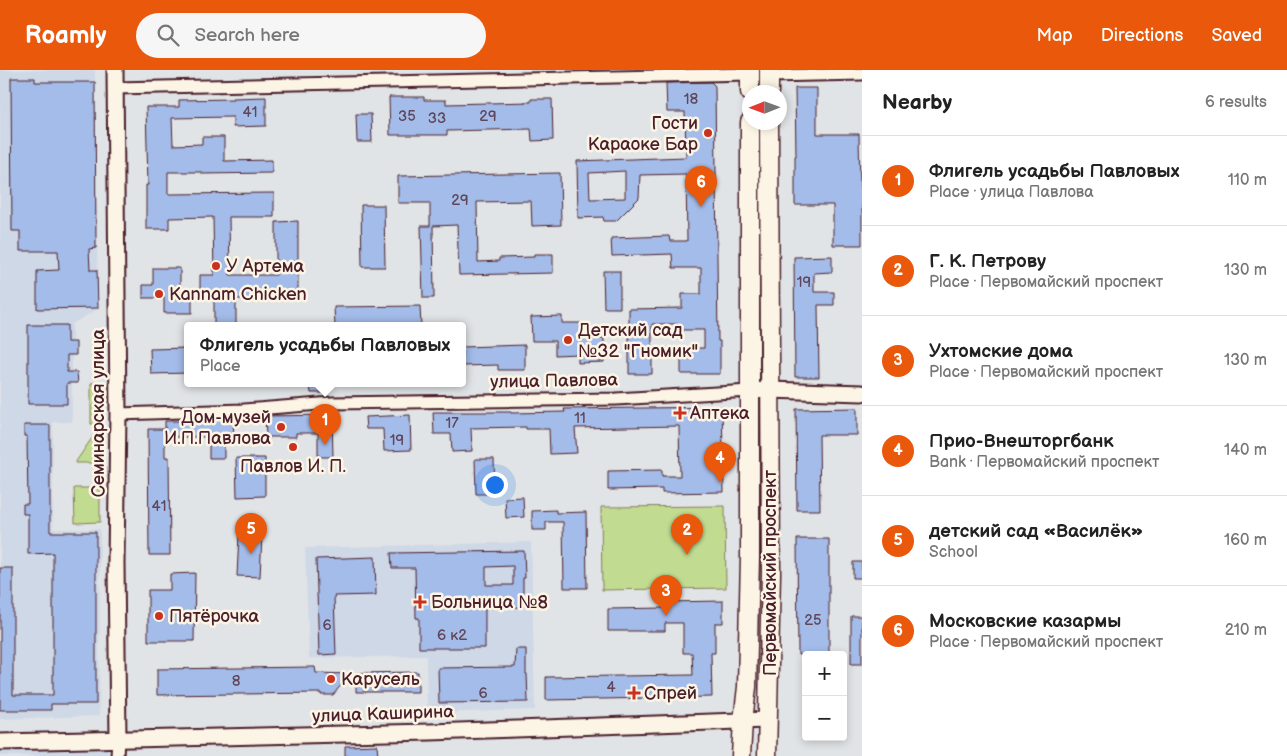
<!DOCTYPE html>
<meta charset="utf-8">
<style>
:root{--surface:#fff;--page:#f6f6f6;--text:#222;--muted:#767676;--line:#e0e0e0;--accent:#ea580c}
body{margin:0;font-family:"Balsamiq Sans",sans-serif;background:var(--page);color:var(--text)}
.controls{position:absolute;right:15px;bottom:15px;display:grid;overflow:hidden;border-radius:5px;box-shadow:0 2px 8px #0003}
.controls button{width:45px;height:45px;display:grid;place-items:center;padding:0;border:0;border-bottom:1px solid var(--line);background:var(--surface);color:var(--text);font:25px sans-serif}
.compass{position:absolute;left:742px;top:15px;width:45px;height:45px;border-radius:50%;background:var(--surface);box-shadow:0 2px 8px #0003;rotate:269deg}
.you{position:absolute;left:494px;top:414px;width:18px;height:18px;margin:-12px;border:4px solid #fff;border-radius:50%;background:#1a73e8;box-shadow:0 0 0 8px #1a73e833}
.badge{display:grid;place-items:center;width:32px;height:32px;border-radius:50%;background:var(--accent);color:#fff;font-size:16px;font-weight:700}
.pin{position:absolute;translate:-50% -41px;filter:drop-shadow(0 1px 2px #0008)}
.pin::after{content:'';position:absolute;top:26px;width:18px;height:15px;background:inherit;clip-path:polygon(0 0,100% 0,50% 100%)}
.popup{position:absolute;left:184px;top:252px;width:282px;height:65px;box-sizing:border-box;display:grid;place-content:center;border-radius:5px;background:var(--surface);filter:drop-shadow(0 1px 4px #0005);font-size:16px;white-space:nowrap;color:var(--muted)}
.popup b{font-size:19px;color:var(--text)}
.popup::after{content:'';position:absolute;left:50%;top:100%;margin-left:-10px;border:10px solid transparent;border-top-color:var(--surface)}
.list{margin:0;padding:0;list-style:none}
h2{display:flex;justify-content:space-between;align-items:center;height:65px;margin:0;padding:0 20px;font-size:21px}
h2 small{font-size:16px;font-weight:400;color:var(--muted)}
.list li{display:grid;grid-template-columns:32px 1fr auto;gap:15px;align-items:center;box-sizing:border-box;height:90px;padding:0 20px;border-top:1px solid var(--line)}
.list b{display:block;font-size:19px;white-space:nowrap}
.list p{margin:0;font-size:16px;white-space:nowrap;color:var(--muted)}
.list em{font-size:16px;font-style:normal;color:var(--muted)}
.icon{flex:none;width:28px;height:28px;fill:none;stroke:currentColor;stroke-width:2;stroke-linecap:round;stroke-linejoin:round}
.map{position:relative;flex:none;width:862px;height:686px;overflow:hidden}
header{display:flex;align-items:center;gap:30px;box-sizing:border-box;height:70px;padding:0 25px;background:var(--accent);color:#fff}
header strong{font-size:24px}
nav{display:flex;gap:28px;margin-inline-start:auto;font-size:18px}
.search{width:350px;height:45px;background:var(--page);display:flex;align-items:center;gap:12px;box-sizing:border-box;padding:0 18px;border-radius:28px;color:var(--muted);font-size:19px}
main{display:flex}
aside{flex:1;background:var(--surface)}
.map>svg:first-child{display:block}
.built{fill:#ced8e7}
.green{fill:#c1db91;stroke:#867d5e}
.building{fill:#a3bce9;stroke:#4a1f2b;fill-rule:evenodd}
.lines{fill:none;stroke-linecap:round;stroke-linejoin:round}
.street-casing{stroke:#4a1f2b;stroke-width:15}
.secondary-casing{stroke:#4a1f2b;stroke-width:19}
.primary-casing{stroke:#4a1f2b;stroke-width:21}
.street{stroke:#fcf5e5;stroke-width:11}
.secondary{stroke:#fcf5e5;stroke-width:15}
.primary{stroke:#fcf5e5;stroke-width:18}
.poi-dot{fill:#c8321e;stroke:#fcf5e5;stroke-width:2}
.labels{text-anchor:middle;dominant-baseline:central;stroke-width:5;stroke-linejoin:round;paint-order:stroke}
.number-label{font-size:15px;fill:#60465a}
.poi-label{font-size:18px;fill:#4a1f2b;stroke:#fcf5e5;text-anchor:start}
.street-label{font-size:18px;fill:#4a1f2b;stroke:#fcf5e5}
</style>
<header>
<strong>Roamly</strong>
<div class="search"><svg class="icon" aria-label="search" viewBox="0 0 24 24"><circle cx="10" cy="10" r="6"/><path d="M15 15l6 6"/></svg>Search here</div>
<nav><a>Map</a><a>Directions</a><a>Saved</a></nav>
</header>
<main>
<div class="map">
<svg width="862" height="686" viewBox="0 0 862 686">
<rect width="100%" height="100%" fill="#e1e4e6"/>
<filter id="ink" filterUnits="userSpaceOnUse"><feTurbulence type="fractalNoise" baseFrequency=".02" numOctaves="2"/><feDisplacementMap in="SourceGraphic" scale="10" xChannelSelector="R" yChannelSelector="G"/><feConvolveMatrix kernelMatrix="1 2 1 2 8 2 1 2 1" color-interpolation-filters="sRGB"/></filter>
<g filter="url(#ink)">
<path class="built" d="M0 0H95L98 239 72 254V352H53V459H100L99 646 0 649Z
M531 472 535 640 427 643 426 586 309 588 305 478Z
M108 679V686H0V681Z"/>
<path class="green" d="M100 312V354H91V313Z
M100 364V393H75L94 365Z
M74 418H100V452L75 453Z
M725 436 726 518 602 520 601 437Z"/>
<path class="building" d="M11 8H35V12H95L96 178 89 179 90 200H97L98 238 37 239V201L59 200 58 181H20V161H12Z
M711 12 715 16 718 271H720V304H681V278H704V260H682V254H652V304H629V239L682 238V224H701V198H673L672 184 612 186 611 168 669 166 670 171H687L686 104 640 105 639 128 616 151H604L603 147 578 148 577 91 686 87 685 42H667L666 13ZM625 101V128L590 129 589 103Z
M795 18H817V64H859L860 118H862V175H833V135H795V86H796Z
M266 27V56L233 57V47L172 48 173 75 202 74V67H224V91L272 90V103L202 104V102H168V124L274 123V147H229L230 205H276V152L298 151V229H236V256H214V227H200V205H214L213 147 169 148V159H146V115H148L146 37H179V30L233 29V28Z
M389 27H424V30H446V34L531 32V29H552L553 70 532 71 531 59 447 61V65H390Z
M356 44H371L372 72H357Z
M560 103 561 155 532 156 531 131 477 132 478 192 499 191V188L534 187V184H553V203L459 205 457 155 433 156 434 228H423L421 156H430V133H398V106Z
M361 135H384L385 197H362Z
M832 186V202L814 203V222H834V235H818L819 307H795L794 187Z
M153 198H180V227H192V243H164V228H143V215H153Z
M603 201H620V238H604Z
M420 236 421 256H335L334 237Z
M562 246V253H581L582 268H604V292L578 293V284L555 285V271H532L531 247Z
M28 255H67V272H76V285H67V302H77L78 313H67V334H28Z
M525 275V300H498V295L462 296V277Z
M188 278V303L151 304 150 279Z
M310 314H327V323H311Z
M722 337 724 422 662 423V419L608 420V401L662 400V406H680L679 356 575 358 577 383 550 384 549 359H526V357L471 358 472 381 452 382 451 364H434L433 342H511V343L565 342 564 339Z
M857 338V365H819L820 440H797L796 339Z
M332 345 333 387H318V363H296V367H266L265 346Z
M410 345 411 380 384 381 383 359H366L365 347Z
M233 348 234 368H224V388H209V367H165V387H169L170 485H149L148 359H165V351H209V349Z
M24 355H50V462H96V634H51V640H0V498H13V625H53V483L28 484V444H23V434H28L27 366H24Z
M236 388H265V426L237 427Z
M475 389H494L495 424H476Z
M523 427 524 447 506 448 505 428Z
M556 440V443L586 442 587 518H564L563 452H546V460H532V441Z
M239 464 262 465 260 507 237 506Z
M797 469H829V585H798Z
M524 481 525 508H523V537L485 538V578H419V548H416L415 498H392L391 483ZM513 496V515H486V497Z
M375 487 376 525 334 526 336 584 319 585 316 489Z
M853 492H862V508H853Z
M195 503 194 571H148V520H170V504Z
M723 531V553H715V583H711L712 627 546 630V607L693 605 692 583H683V553H665V561H608V539L664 538V532Z
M851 546H862V594H851Z
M516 579H526V604H527L528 632 439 633 438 598 515 597Z
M315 597 316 603 350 604 333 625H321V623L157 625V599Z
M418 602V622H356V603Z
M377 675 378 686H345V676Z"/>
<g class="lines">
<g class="street-casing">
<path id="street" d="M769 6 862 4
M115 18 750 4
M118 344 244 340 332 333 616 329 750 321
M117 686 118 669"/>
</g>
<g class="secondary-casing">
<path id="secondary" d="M115 0 118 344 116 493 118 669
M750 321 769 320 862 323
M0 672 430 662 767 650"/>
</g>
<g class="primary-casing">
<path id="primary" d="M769 0V22
M750 22V0
M741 686 743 651 747 617 750 487V52
M767 686 771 503 769 52"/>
</g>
<use href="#street" class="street"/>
<use href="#secondary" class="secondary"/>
<use href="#primary" class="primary"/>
</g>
</g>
<g class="poi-dot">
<circle cx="708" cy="63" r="5"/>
<circle cx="216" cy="196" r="5"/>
<circle cx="159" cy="224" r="5"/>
<circle cx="568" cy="270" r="5"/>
<path d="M677.5 335.5h5v5h5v5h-5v5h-5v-5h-5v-5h5z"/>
<circle cx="281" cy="357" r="5"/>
<circle cx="293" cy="377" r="5"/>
<path d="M417.5 524.5h5v5h5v5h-5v5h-5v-5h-5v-5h5z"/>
<circle cx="159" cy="546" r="5"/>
<circle cx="331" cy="609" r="5"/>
<path d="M631.5 615.5h5v5h5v5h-5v5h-5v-5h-5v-5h5z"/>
</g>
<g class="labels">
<g class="number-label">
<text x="691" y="29">18</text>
<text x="250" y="42">41</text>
<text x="407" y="46">35</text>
<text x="488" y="46">29</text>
<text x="437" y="48">33</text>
<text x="460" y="130">29</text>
<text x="804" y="212">19</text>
<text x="580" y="348">11</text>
<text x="452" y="353">17</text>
<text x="397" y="370">19</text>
<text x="159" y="436">41</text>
<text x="813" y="550">25</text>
<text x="327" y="555">6</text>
<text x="452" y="565">6 к2</text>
<text x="236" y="611">8</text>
<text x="611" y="617">4</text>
<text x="483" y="623">6</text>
</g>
<g class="poi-label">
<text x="698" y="53" text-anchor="end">Гости<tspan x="698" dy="21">Караоке Бар</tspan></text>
<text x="226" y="196">У Артема</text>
<text x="169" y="224">Kannam Chicken</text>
<text x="578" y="260">Детский сад<tspan x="578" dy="21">№32 "Гномик"</tspan></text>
<text x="690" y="343">Аптека</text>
<text x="271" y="347" text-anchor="end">Дом-музей<tspan x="271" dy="21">И.П.Павлова</tspan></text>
<text x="293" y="396" text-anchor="middle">Павлов И. П.</text>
<text x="431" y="532">Больница №8</text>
<text x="169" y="546">Пятёрочка</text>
<text x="341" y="609">Карусель</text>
<text x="644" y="623">Спрей</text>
</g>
<g class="street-label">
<text transform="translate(554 311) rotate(-1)">улица Павлова</text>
<text transform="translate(98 343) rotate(-90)">Семинарская улица</text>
<text transform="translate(770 503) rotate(-90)">Первомайский проспект</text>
<text transform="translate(383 644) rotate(-2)">улица Каширина</text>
</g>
</g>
</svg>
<div class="controls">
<button>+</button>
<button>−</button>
</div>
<svg class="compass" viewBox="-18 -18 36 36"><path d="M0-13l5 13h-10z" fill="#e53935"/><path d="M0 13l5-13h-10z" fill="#767676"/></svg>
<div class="you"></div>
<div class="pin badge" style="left:325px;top:375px">1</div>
<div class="popup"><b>Флигель усадьбы Павловых</b>Place</div>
<div class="pin badge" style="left:687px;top:485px">2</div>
<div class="pin badge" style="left:666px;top:546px">3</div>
<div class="pin badge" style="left:720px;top:413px">4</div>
<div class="pin badge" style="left:251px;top:484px">5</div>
<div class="pin badge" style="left:701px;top:137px">6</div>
</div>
<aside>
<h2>Nearby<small>6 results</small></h2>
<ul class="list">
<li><span class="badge">1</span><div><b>Флигель усадьбы Павловых</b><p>Place · улица Павлова</p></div><em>110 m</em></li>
<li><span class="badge">2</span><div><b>Г. К. Петрову</b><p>Place · Первомайский проспект</p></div><em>130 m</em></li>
<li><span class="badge">3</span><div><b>Ухтомские дома</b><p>Place · Первомайский проспект</p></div><em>130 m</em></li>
<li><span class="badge">4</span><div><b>Прио-Внешторгбанк</b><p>Bank · Первомайский проспект</p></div><em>140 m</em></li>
<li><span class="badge">5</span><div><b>детский сад «Василёк»</b><p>School</p></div><em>160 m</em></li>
<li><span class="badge">6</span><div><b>Московские казармы</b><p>Place · Первомайский проспект</p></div><em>210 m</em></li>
</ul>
</aside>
</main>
